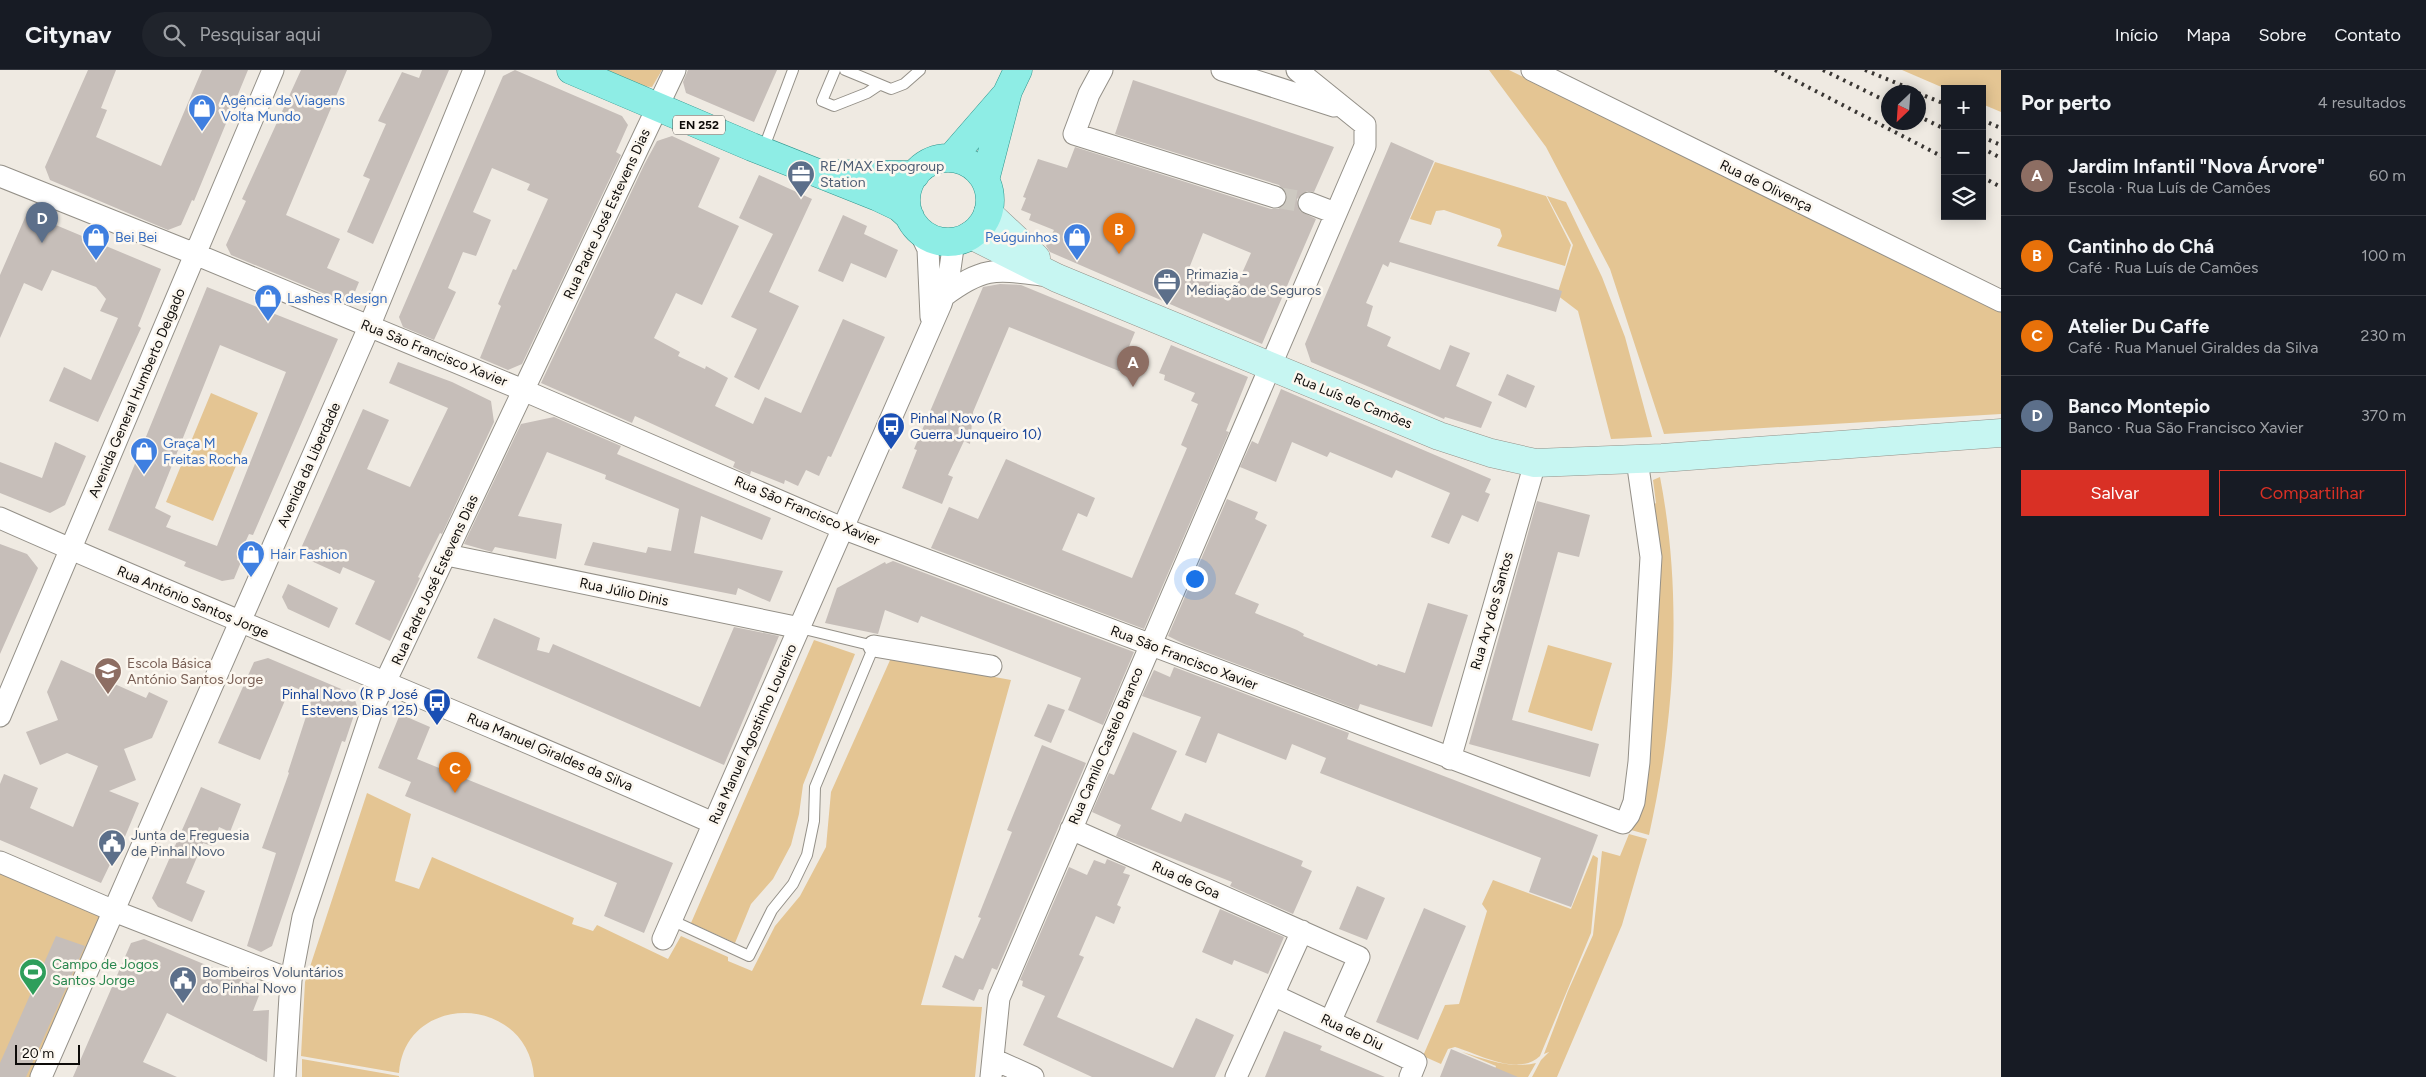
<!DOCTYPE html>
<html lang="pt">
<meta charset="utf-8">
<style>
:root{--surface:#171b24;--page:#20242c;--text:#f1f3f6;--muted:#9ea1a6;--line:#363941;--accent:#d93025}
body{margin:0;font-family:Figtree,sans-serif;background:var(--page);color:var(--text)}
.controls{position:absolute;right:15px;top:15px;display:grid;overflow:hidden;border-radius:0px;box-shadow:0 2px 12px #0003}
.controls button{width:45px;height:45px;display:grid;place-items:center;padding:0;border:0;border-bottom:1px solid var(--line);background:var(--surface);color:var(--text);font:25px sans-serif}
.compass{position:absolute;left:1881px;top:15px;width:45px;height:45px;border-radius:50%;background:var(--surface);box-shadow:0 2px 12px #0003;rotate:205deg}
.scale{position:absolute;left:15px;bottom:12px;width:65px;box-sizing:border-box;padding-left:5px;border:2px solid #0d0b09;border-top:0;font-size:14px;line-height:18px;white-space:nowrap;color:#0d0b09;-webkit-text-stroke:4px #fcf7ef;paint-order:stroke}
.you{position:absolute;left:1194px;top:508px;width:18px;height:18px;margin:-12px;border:4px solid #fff;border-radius:50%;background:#1a73e8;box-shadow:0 0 0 8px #1a73e833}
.badge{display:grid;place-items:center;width:32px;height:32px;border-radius:50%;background:var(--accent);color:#fff;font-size:16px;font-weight:700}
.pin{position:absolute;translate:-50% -41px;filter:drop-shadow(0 1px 2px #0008)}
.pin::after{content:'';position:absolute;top:26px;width:18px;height:15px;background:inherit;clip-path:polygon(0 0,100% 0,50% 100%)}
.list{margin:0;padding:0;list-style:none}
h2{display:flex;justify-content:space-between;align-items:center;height:65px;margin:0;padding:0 20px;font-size:21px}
h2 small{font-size:16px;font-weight:400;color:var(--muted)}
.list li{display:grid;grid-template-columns:32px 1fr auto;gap:15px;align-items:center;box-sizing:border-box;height:80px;padding:0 20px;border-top:1px solid var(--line)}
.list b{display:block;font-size:19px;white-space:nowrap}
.list p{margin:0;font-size:16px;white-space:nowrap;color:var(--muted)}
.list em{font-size:16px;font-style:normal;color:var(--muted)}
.actions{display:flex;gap:10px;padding:15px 20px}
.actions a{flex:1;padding:11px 0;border:1px solid var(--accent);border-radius:0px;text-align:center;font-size:18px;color:var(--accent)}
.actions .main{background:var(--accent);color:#fff}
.icon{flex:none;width:28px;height:28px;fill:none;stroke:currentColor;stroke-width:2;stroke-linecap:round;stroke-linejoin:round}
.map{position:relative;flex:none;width:2001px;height:1007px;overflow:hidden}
header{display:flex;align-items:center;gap:30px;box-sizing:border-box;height:70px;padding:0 25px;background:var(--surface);border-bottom:1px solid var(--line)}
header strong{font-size:24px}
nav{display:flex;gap:28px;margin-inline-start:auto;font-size:18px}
.search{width:350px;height:45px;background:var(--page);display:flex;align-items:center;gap:12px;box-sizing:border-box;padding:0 18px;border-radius:28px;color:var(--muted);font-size:19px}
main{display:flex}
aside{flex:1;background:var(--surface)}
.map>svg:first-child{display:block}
.green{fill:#e4c593}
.building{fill:#c6beb9;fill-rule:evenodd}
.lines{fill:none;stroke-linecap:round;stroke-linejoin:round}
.street-tunnel{stroke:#cdc9c1;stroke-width:21;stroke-dasharray:21 11;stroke-linecap:butt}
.lane-casing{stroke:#949088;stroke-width:12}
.street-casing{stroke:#949088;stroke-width:23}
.secondary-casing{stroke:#949088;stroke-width:29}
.primary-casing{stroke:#30968d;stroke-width:29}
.lane{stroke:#fff;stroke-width:10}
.street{stroke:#fff;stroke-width:21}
.secondary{stroke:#c7f6f2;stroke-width:28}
.primary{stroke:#8eede5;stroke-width:28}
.rail{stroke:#393633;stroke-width:4;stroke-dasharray:2.5 5;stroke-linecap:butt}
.labels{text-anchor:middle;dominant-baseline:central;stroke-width:5;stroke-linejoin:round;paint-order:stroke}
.shield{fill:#fcf7ef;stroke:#55524e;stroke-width:1}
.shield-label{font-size:12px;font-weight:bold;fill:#0d0b09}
.shop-label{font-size:14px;fill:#366cbe;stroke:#fcf7ef;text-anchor:start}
.service-label{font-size:14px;fill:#4e5e75;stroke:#fcf7ef;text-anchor:start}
.street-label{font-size:14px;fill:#0d0b09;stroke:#fcf7ef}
.transit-label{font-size:14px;fill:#164399;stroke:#fcf7ef;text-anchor:start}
.education-label{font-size:14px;fill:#785e54;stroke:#fcf7ef;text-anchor:start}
.leisure-label{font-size:14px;fill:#27864d;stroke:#fcf7ef;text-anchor:start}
</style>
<header>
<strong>Citynav</strong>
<div class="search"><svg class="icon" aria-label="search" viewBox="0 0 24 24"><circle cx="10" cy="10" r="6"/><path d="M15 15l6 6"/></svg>Pesquisar aqui</div>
<nav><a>Início</a><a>Mapa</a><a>Sobre</a><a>Contato</a></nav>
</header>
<main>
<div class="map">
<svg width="2001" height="1007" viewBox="0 0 2001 1007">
<rect width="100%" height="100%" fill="#efeae2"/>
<path class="green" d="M605 0H662L652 17 641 16Z
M1489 0H1509L2001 240V344L1664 364 1610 199 1546 77Z
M1902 0H2001V42L1982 34V19H1946Z
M1435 92 1546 126 1571 175 1565 196 1497 176 1502 166 1500 159 1444 140 1436 141 1431 155 1410 149Z
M1547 126 1566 132 1602 207 1625 267 1652 367 1611 369 1578 241 1557 225 1573 175Z
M211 323 258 343 213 451 166 432Z
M1660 407C1683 526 1675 648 1649 765L1631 760 1653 435 1656 433 1653 410Z
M814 570 855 584 803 715 799 744 791 775 773 809 751 834 735 873 691 853Z
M1548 575 1612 593 1592 661 1528 642Z
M891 588 1011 610 921 935 982 937 975 1007H534C528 924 405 921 399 1003L301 986 305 912 367 723 411 744 395 811 419 819 432 787 574 848 572 854 593 861 597 855 668 889 681 866 728 887V891L752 901 775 856 800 826 826 777 831 722Z
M1629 764 1647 769 1622 855 1557 1007H1532L1541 990 1549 982 1544 984 1568 921 1593 865 1602 781 1620 786Z
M1593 785 1598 788 1591 863 1540 986C1518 1007 1479 984 1455 977L1448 979 1441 994 1423 986 1445 935 1459 934 1487 841 1482 834 1493 810 1571 839Z
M0 802 102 846 31 1007H0Z
M1462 982C1488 990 1510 999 1536 993L1528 1007H1492L1496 996Z
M302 989 399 1006V1007H302Z"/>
<path class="building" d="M88 0H116L101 38 107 40 96 67 161 96 202 0H248L194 131 192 130 181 155 168 160 50 110 45 97Z
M301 0H347L286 145 340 169 327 198 359 212 352 229 344 232 231 185 226 175 246 131 242 129Z
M422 0H449L373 174 347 162 370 109 363 106 386 54 378 51 402 2 419 8Z
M515 0 622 46 628 55 616 82 621 85 522 294 508 300 480 288 501 236 498 234 513 199 516 200 548 129 527 120 530 114 492 98 473 142 491 150 476 186 463 182 448 218 456 222 434 270 403 257 399 247 503 6Z
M688 0H777L754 52 686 23 683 12Z
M1133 10 1334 77 1314 122 1307 121 1297 129 1300 141 1316 149 1262 274 1050 182 1046 176 1054 160 1029 150 1031 144 1021 140 1026 128 1023 127 1038 89 1067 98 1075 77 1271 139H1278L1284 136 1287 124 1279 115 1115 64ZM1203 163 1251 183 1234 221 1188 201Z
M672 66 720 88 698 137 739 156 702 235 676 223 654 268 680 282 678 286 705 299 706 296 728 308 715 336 753 354 765 327 801 343 843 249 885 267 831 387 828 386 819 406 806 400 798 416 785 410 784 414 751 401 750 405 733 397 735 392 635 346 632 353 541 313 644 95 657 71Z
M1391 72 1434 91 1399 172 1562 221 1556 242 1390 192 1388 197 1383 194 1366 233 1373 236 1367 256 1391 267 1387 276 1440 300 1450 275 1470 283 1456 316 1492 332 1481 358 1445 347 1444 349 1311 292 1305 274Z
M759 105 812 129 769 222 799 236 759 320 734 307 757 259 731 247 773 164 739 148Z
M27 143 161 199 138 256 141 258 98 352 49 331 64 297 91 310 118 248 100 241 106 229 96 217 52 200 42 221 24 213 0 268V205Z
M843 145 867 156 864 164 898 180 886 208 851 193 843 212 818 201Z
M1000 214 1021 215 1135 262 1119 301 1009 257 973 342 970 374 964 371 948 405 953 407 942 434 902 418 917 380 914 379 983 217Z
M207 217 338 269 253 465 249 464 237 490 241 492 234 509 222 511 184 496 186 492 108 460ZM220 275 286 302 217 476 166 457 171 446 155 438Z
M1171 275 1248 307 1226 361 1229 362 1144 559 931 478 949 437 978 449 1006 389 1095 428 1087 447 1078 443 1062 480 1132 508 1187 378 1181 375 1198 334 1191 331 1195 323 1164 310 1165 305 1159 303Z
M398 292 452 312 491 331 494 352 442 464 440 463 418 507 420 508 390 571 355 554 375 511 343 497 340 504 298 485 363 339 389 350 367 399 410 417 448 338 389 313Z
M1507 304 1535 316 1526 338 1498 325Z
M1281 319 1491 409 1485 422 1490 424 1478 452 1462 445 1449 474 1431 467 1450 423 1396 400 1392 408 1330 382 1327 387 1292 372 1276 412 1240 397 1252 371 1258 374Z
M554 347 621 376 617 384 771 448 762 470 701 446 694 483 783 501 770 532 738 518 736 525 584 495 593 472 646 483 648 477 671 481 679 439 605 409 606 405 547 382 518 446 562 454 556 489 495 477 492 482 464 474 521 354Z
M55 372 86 386 65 435 50 443 0 423V392L42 408Z
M1227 429 1258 442 1255 449 1267 455 1235 524 1259 534 1255 543 1297 560 1304 564 1303 566 1377 596 1378 594 1405 603 1428 533 1468 545 1432 657 1360 634 1358 640 1184 574 1168 566Z
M1537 431 1590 445 1579 487 1558 482 1512 650 1599 674 1590 707 1469 674Z
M0 474 27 484 38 498 0 584Z
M893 491 1134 582 1103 655 1068 640 1081 608 921 546 918 553 885 540 878 564 825 553 837 518 885 492 886 494Z
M288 514 338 538 329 558 288 539 282 527Z
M494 548 540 568 537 580 549 583 553 574 700 637 734 557 779 566 724 695 477 588Z
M268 588 353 624 357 636 345 672 342 671 272 876 261 882 247 876 276 783 262 778 289 703 288 702 313 625 291 616 260 690 218 673 254 592Z
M61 590 146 628 149 622 168 631 152 668 124 679 136 710 109 721 139 733 119 781 117 780 101 813 0 770V714L4 704 38 718 30 738 73 757 98 696 67 683 40 695 26 662 58 650 47 622Z
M1174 597 1349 663 1347 669 1598 765 1571 837 1529 822 1541 788 1320 703 1326 688 1292 674 1286 690 1218 663 1206 693 1185 685 1201 647 1142 626 1154 600 1170 607Z
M1048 634 1065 640 1051 673 1034 666Z
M400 644 430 657 417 689 673 793 644 863 604 846 617 813 405 726 411 712 378 698Z
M1133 662 1177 681 1151 739 1181 752 1185 743 1303 791 1301 796 1312 801 1293 844 1230 816 1232 812 1116 766 1121 755 1092 742 1109 703 1114 705Z
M1042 675 1086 693 997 900 992 898 983 920 979 919 974 931 942 917 955 885 963 889 981 848 978 847 1012 762 1007 760Z
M201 717 241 734 230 762 219 757 212 776 203 773 186 813 205 821 192 852 158 837 152 828Z
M1107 789 1126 797 1123 803 1130 805 1117 835 1121 837 1114 854 1096 846 1079 885 1084 887 1057 947 1173 998 1196 948 1234 965 1215 1007H1092L1023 975 1045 926 1022 916 1023 911 1020 910 1069 797 1087 805 1094 790 1105 794Z
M1357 816 1385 828 1367 870 1339 859Z
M1424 838 1466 856 1418 970 1376 952Z
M1220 839 1284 867 1268 904 1234 890 1232 895 1202 882Z
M56 866 85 876 26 1007H0V993Z
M144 869 249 913 247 917 260 923 253 941 269 940 267 992 167 943 143 992 177 1007H73L131 873Z
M1284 961 1322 976 1320 980 1385 1007H1265Z
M1451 979 1518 1007H1440Z"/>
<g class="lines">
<path class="street-tunnel" d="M1275 127 1309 133"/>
<g class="lane-casing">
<path id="lane" d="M835 0 822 31 834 36 867 23 879 15
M845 0 891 19 904 14 920 0
M763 80 793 0
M671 850 749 886 772 840 793 814 807 785 814 751 815 717 874 576 800 558"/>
</g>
<g class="street-casing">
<path id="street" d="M1102 0 1089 24 1074 64 1275 127
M1222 0 1334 36
M1532 0 2001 231
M0 106 195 184 523 320 842 458 1623 753 1629 745 1634 732 1639 692 1651 487 1637 390
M1309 133 1335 143
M918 158 928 179 931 247
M944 226C983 197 994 199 1041 205
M0 448C237 553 477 648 713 753
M447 485 800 558
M874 576 991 596
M0 646 273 0
M1450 689 1535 393
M1071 759 1359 887 1330 952
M0 792 114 841 291 910
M663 869 941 234 948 213 954 171
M1273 925 1416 992 1410 1007
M993 989 1033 1007
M41 1007 369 257 474 0
M285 1007 291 910 303 847 372 640 675 0
M991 1007 999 928 1365 76V55L1297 0
M1236 1007 1302 861"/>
</g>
<g class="secondary-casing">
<path id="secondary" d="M988 143 1036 188
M971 165 1057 208 1439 366 1491 383 1535 393 1662 388 2001 363"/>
</g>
<g class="primary-casing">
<path id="primary" d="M571 0 752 77 878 127 899 137 910 147
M951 88 1004 27
M906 130a42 42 0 1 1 84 0a42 42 0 1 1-84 0Z
M836 104 915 105
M985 110 1008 21 1018 0"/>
</g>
<use href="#lane" class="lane"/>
<use href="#street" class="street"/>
<use href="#secondary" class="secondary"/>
<use href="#primary" class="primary"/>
<path class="rail" d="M1775 0 1945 88
M1823 0 1888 32
M1865 0 1918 22
M1918 23 1945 34
M1918 46 1945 59
M1982 50 2001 58
M1982 67 2001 75
M1982 78 2001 88
M1982 107 2001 117"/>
</g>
<defs>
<g id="shop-pin" transform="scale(1.4375)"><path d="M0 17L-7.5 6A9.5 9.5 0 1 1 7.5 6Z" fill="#3f7fe0" stroke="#fcf7ef"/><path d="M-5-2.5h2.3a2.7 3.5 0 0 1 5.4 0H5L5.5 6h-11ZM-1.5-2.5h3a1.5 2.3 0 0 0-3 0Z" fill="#fff"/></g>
<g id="office-pin" transform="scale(1.4375)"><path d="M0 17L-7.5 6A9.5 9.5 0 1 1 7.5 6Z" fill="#5c6f8a" stroke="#fcf7ef"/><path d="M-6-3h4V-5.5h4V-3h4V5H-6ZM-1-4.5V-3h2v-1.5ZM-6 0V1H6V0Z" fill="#fff"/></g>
<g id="bus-pin" transform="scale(1.4375)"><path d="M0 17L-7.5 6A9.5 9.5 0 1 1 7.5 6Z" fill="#1a4fb4" stroke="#fcf7ef"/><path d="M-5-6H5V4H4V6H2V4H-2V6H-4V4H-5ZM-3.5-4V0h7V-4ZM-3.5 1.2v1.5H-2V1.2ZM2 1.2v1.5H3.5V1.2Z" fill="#fff"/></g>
<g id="school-pin" transform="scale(1.4375)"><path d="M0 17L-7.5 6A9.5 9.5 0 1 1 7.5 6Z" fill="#8d6e63" stroke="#fcf7ef"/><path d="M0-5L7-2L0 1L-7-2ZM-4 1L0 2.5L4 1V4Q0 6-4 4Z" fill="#fff"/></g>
<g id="civic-pin" transform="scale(1.4375)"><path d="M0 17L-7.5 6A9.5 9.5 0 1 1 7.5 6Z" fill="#5c6f8a" stroke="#fcf7ef"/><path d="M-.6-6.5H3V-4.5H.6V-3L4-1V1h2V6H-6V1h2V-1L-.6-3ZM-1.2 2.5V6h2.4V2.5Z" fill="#fff"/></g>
<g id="stadium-pin" transform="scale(1.4375)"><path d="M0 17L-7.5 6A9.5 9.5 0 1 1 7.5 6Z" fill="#2e9e5b" stroke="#fcf7ef"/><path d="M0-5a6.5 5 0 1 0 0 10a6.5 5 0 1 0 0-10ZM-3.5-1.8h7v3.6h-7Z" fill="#fff"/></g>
</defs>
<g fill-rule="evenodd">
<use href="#shop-pin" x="202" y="38"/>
<use href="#office-pin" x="801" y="104"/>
<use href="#shop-pin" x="96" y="167"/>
<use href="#shop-pin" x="1077" y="167"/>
<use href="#office-pin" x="1167" y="212"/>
<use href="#shop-pin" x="268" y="228"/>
<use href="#bus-pin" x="891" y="356"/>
<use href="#shop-pin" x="144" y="381"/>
<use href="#shop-pin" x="251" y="484"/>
<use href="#school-pin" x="108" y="601"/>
<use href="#bus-pin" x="437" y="632"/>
<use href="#civic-pin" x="112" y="773"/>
<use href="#stadium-pin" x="33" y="902"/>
<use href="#civic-pin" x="183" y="910"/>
</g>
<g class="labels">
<rect class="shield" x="673" y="45.5" width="52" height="19" rx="4"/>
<g class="shield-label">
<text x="699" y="55">EN 252</text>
</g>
<g class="shop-label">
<text x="221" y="30">Agência de Viagens<tspan x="221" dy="16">Volta Mundo</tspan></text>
<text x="115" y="167">Bei Bei</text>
<text x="1058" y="167" text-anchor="end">Peúguinhos</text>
<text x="287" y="228">Lashes R design</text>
<text x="163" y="373">Graça M<tspan x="163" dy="16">Freitas Rocha</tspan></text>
<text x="270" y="484">Hair Fashion</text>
</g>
<g class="service-label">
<text x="820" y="96">RE/MAX Expogroup<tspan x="820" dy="16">Station</tspan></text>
<text x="1186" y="204">Primazia -<tspan x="1186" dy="16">Mediação de Seguros</tspan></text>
<text x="131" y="765">Junta de Freguesia<tspan x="131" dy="16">de Pinhal Novo</tspan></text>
<text x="202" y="902">Bombeiros Voluntários<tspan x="202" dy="16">do Pinhal Novo</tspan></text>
</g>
<g class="street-label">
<text transform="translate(1766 116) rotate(26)">Rua de Olivença</text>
<text transform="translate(607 144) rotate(-65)">Rua Padre José Estevens Dias</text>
<text transform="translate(434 283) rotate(22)">Rua São Francisco Xavier</text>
<text transform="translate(137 323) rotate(-67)">Avenida General Humberto Delgado</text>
<text transform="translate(1353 331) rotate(22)">Rua Luís de Camões</text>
<text transform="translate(309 395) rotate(-66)">Avenida da Liberdade</text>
<text transform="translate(807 441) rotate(23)">Rua São Francisco Xavier</text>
<text transform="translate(435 510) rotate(-65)">Rua Padre José Estevens Dias</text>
<text transform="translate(624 522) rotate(12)">Rua Júlio Dinis</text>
<text transform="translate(193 532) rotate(23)">Rua António Santos Jorge</text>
<text transform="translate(1492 541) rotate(-74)">Rua Ary dos Santos</text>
<text transform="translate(1184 588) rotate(21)">Rua São Francisco Xavier</text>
<text transform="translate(753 664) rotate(-66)">Rua Manuel Agostinho Loureiro</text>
<text transform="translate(1106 676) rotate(-67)">Rua Camilo Castelo Branco</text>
<text transform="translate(550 682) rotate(23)">Rua Manuel Giraldes da Silva</text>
<text transform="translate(1186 810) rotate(24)">Rua de Goa</text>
<text transform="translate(1352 962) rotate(25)">Rua de Diu</text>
</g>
<g class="transit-label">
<text x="910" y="348">Pinhal Novo (R<tspan x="910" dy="16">Guerra Junqueiro 10)</tspan></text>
<text x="418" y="624" text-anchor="end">Pinhal Novo (R P José<tspan x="418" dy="16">Estevens Dias 125)</tspan></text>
</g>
<g class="education-label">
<text x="127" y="593">Escola Básica<tspan x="127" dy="16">António Santos Jorge</tspan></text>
</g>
<g class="leisure-label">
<text x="52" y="894">Campo de Jogos<tspan x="52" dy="16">Santos Jorge</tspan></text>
</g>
</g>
</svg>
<div class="controls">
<button>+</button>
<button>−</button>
<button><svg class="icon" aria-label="layers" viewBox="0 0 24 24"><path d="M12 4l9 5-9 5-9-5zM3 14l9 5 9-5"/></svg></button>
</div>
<svg class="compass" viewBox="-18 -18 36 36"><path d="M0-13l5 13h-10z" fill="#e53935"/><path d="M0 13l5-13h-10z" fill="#9ea1a6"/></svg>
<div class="scale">20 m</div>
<div class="you"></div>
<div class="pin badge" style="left:1133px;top:317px;background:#8d6e63">A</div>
<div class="pin badge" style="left:1119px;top:184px;background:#e8710a">B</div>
<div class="pin badge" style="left:455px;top:723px;background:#e8710a">C</div>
<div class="pin badge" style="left:42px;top:173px;background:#5c6f8a">D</div>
</div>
<aside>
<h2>Por perto<small>4 resultados</small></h2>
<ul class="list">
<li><span class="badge" style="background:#8d6e63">A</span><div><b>Jardim Infantil &quot;Nova Árvore&quot;</b><p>Escola · Rua Luís de Camões</p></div><em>60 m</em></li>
<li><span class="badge" style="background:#e8710a">B</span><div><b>Cantinho do Chá</b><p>Café · Rua Luís de Camões</p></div><em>100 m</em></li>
<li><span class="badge" style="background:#e8710a">C</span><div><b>Atelier Du Caffe</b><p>Café · Rua Manuel Giraldes da Silva</p></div><em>230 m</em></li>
<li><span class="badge" style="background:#5c6f8a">D</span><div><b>Banco Montepio</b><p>Banco · Rua São Francisco Xavier</p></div><em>370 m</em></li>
</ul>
<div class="actions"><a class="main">Salvar</a><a>Compartilhar</a></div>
</aside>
</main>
